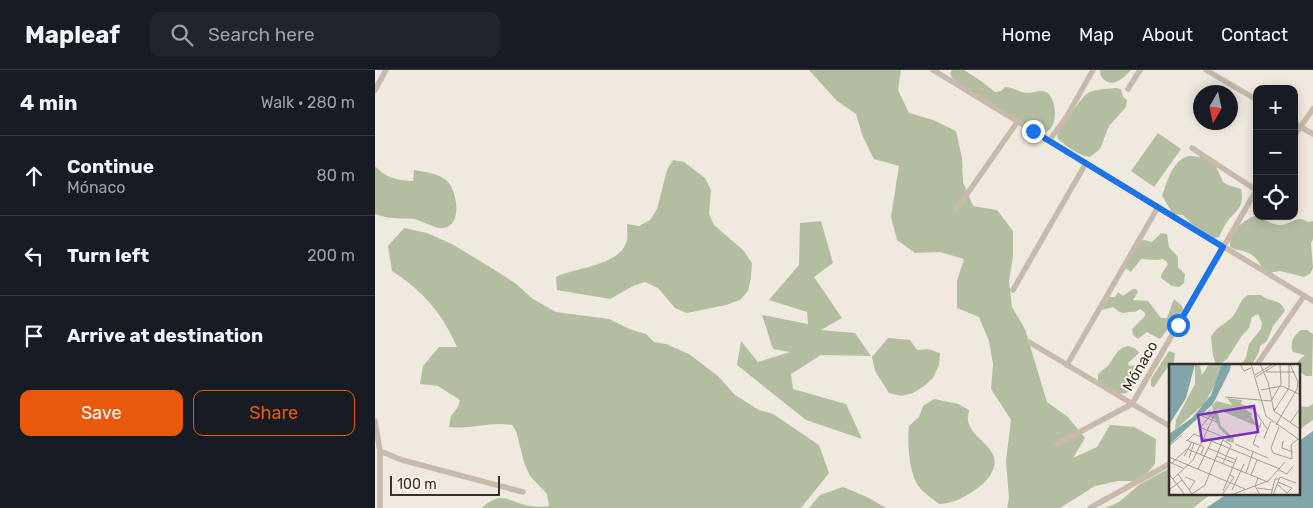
<!DOCTYPE html>
<meta charset="utf-8">
<style>
:root{--surface:#171b24;--page:#20242c;--text:#f1f3f6;--muted:#9ea1a6;--line:#363941;--accent:#ea580c}
body{margin:0;font-family:Rubik,sans-serif;background:var(--page);color:var(--text)}
.controls{position:absolute;right:15px;top:15px;display:grid;overflow:hidden;border-radius:10px;box-shadow:0 2px 12px #0003}
.controls button{width:45px;height:45px;display:grid;place-items:center;padding:0;border:0;border-bottom:1px solid var(--line);background:var(--surface);color:var(--text);font:25px sans-serif}
.compass{position:absolute;left:818px;top:15px;width:45px;height:45px;border-radius:50%;background:var(--surface);box-shadow:0 2px 12px #0003;rotate:189deg}
.scale{position:absolute;left:15px;bottom:12px;width:110px;box-sizing:border-box;padding-left:5px;border:2px solid #362f2a;border-top:0;font-size:14px;line-height:18px;white-space:nowrap;color:#362f2a;-webkit-text-stroke:4px #f8f3eb;paint-order:stroke}
.stop{position:absolute;width:15px;height:15px;margin:-11px;border:4px solid #1a73e8;border-radius:50%;background:#fff}
.stop.end{background:#1a73e8;border-color:#fff;box-shadow:0 1px 5px #0008}
.list{margin:0;padding:0;list-style:none}
h2{display:flex;justify-content:space-between;align-items:center;height:65px;margin:0;padding:0 20px;font-size:21px}
h2 small{font-size:16px;font-weight:400;color:var(--muted)}
.list li{display:grid;grid-template-columns:32px 1fr auto;gap:15px;align-items:center;box-sizing:border-box;height:80px;padding:0 20px;border-top:1px solid var(--line)}
.list b{display:block;font-size:19px;white-space:nowrap}
.list p{margin:0;font-size:16px;white-space:nowrap;color:var(--muted)}
.list em{font-size:16px;font-style:normal;color:var(--muted)}
.actions{display:flex;gap:10px;padding:15px 20px}
.actions a{flex:1;padding:11px 0;border:1px solid var(--accent);border-radius:10px;text-align:center;font-size:18px;color:var(--accent)}
.actions .main{background:var(--accent);color:#fff}
.icon{flex:none;width:28px;height:28px;fill:none;stroke:currentColor;stroke-width:2;stroke-linecap:round;stroke-linejoin:round}
.map{position:relative;flex:none;width:938px;height:438px;overflow:hidden}
header{display:flex;align-items:center;gap:30px;box-sizing:border-box;height:70px;padding:0 25px;background:var(--surface);border-bottom:1px solid var(--line)}
header strong{font-size:24px}
nav{display:flex;gap:28px;margin-inline-start:auto;font-size:18px}
.search{width:350px;height:45px;background:var(--page);display:flex;align-items:center;gap:12px;box-sizing:border-box;padding:0 18px;border-radius:10px;color:var(--muted);font-size:19px}
main{display:flex}
aside{flex:1;background:var(--surface)}
.map>svg:first-child{display:block}
.green{fill:#b3bea1}
.water{fill:#81a6aa}
.lines{fill:none;stroke-linecap:round;stroke-linejoin:round}
.street{stroke:#c7baac;stroke-width:5.5}
.route{stroke:#1a73e8;stroke-width:6}
.labels{text-anchor:middle;dominant-baseline:central;stroke-width:4;stroke-linejoin:round;paint-order:stroke}
.street-label{font-size:15px;fill:#362f2a;stroke:#f8f3eb}
.inset-road{fill:none;stroke:#a69f97;stroke-width:1}
.view{fill:#7b2cbf;fill-opacity:0.15;stroke:#7b2cbf;stroke-width:2.5}
.inset-edge{fill:none;stroke:#362f2a;stroke-width:2.5}
</style>
<header>
<strong>Mapleaf</strong>
<div class="search"><svg class="icon" aria-label="search" viewBox="0 0 24 24"><circle cx="10" cy="10" r="6"/><path d="M15 15l6 6"/></svg>Search here</div>
<nav><a>Home</a><a>Map</a><a>About</a><a>Contact</a></nav>
</header>
<main>
<aside>
<h2>4 min<small>Walk · 280 m</small></h2>
<ul class="list">
<li><svg class="icon" aria-label="ahead" viewBox="0 0 24 24"><path d="M12 20V5M6 11l6-6 6 6"/></svg><div><b>Continue</b><p>Mónaco</p></div><em>80 m</em></li>
<li><svg class="icon" aria-label="left" viewBox="0 0 24 24"><path d="M17 20v-9H6M10 6l-5 5 5 5"/></svg><div><b>Turn left</b></div><em>200 m</em></li>
<li><svg class="icon" aria-label="arrive" viewBox="0 0 24 24"><path d="M6 21V4h12l-3 4 3 4H6"/></svg><div><b>Arrive at destination</b></div></li>
</ul>
<div class="actions"><a class="main">Save</a><a>Share</a></div>
</aside>
<div class="map">
<svg width="938" height="438" viewBox="0 0 938 438">
<rect width="100%" height="100%" fill="#f0e9df"/>
<path class="green" d="M434 0H526L523 20 534 43 558 50 581 61 587 88 588 112 598 136 622 140 638 161V186L634 211 637 237 650 259 672 332 693 347 710 368 698 388 722 377 735 355 759 357 781 369 780 394 765 411H743L720 416 685 438H632L634 428 631 391 636 350 616 319 618 294 614 271 604 247 582 238V211L589 189 565 182 540 183 522 170 516 147 524 96 499 89 488 67 481 44 461 30Z
M577 0H589L606 11 620 22 626 21 630 17C638 17 644 22 652 23 658 23 665 19 671 22 682 27 684 59 670 62 664 63 661 58 656 56 649 52 641 52 634 49 614 37 596 22 577 8L575 3Z
M725 0H756C750 6 740 17 731 11 726 8 725 5 725 0Z
M740 18 746 19 748 27 752 30 751 37 734 56 725 79 715 87C702 85 693 77 683 69L682 63C686 57 709 24 713 23 720 19 731 19 740 18Z
M783 63 806 79 779 117 756 101Z
M814 86 828 87 840 94 848 112 853 115 866 119C870 141 859 140 850 155 848 159 846 163 844 167L838 168 817 154 808 145 796 144 795 139 787 126C792 112 798 89 814 86Z
M298 90 309 92 330 108 336 120 334 144 339 155 368 180 377 193 376 207 373 221 365 230 351 235 312 243 300 238 283 218 270 212 258 216 235 229 182 220 181 207C201 197 246 196 252 170 253 165 252 159 252 154L264 156 275 150 282 139 292 100Z
M0 96C11 108 21 110 38 111L39 100C50 102 63 103 72 111 82 120 88 155 69 158 59 159 48 151 39 149 33 148 26 149 19 148 13 148 6 146 0 144Z
M879 146C889 147 896 156 906 155 918 154 922 144 933 152L938 151V169L936 173 938 198 935 204 929 207 905 201 893 203C886 198 884 190 877 185 870 180 862 181 855 177 855 159 866 153 879 146Z
M446 151 458 193 439 207 467 248 446 260 480 263 496 286 446 285 416 304 418 319 471 334 487 369 431 350 362 295 366 271 383 292 415 282 398 279 387 245 433 254 432 242 394 230 424 195 425 153Z
M29 158 52 163 77 174 118 199 140 213 158 229 181 242 234 249 257 260 271 264 279 272 291 274 314 284 343 306 360 325 384 340 398 344 444 375 454 403 426 438H107C125 421 131 430 150 435 158 437 166 437 174 436L172 424 155 406 149 392 141 361 137 355C115 351 95 360 74 357L76 346 83 337 85 330 63 316 45 314 48 296 64 277H82C67 243 48 221 17 201L13 176Z
M786 163 792 164 794 177 803 187V197L810 204 809 213 804 217 797 216 786 208V205L793 194 791 191 788 189 783 190 766 189 756 202 750 198 766 171 769 170 777 172Z
M758 219H761L763 222 758 230 773 231 786 248H792L799 229 807 236 808 239 807 242 785 269 772 262 763 269 758 265 757 259 770 246V243L765 239 760 242C749 240 751 248 738 237L727 240 734 227H740L743 222 748 226Z
M873 225H886C894 233 906 228 910 241L898 256 892 271 885 276 884 282 877 295H860L868 292 871 287 874 274 886 259 887 253 883 244 877 247 874 258 866 267 852 289 844 295H841L838 286 836 267C843 254 851 255 859 245 864 238 865 229 873 225Z
M926 260H932L938 264 937 306H931L924 301V296L919 295 930 285 918 282C914 273 919 265 926 260Z
M513 268 535 270 542 280 553 279 565 283 564 295 558 308 549 316 538 323 526 326 514 323 500 301 497 287Z
M753 276 759 278 764 282 763 284 753 293 754 296 763 295 770 288H773C774 296 759 321 751 323 741 326 730 316 723 311V305C726 300 732 298 735 293 741 285 742 278 753 276Z
M794 281 800 283 799 292 792 298 779 317 776 316V309Z
M559 329 583 334 594 340C594 343 592 348 593 351 596 368 625 378 619 397 616 406 611 412 603 418 589 427 581 433 564 434 558 429 550 424 545 418 534 405 532 373 534 356L544 347 548 336Z
M938 334V350L924 360V336L933 337Z
M795 398 796 424H836L818 438H730L744 432 765 414Z
M468 417 492 427 511 438H434L445 425Z"/>
<path class="water" d="M938 361V438H831L852 424H924V371Z"/>
<g class="lines">
<path class="street" d="M558 0 938 231
M831 0 882 30
M753 19 765 0
M0 20 11 0
M919 53 938 64
M919 66 938 39
M674 71 692 46 718 0
M817 78 881 120
M581 140 643 51
M638 220 711 93
M654 272 796 357
M692 295 783 137
M881 296 929 226
M0 351 5 381 27 390 148 422
M682 374 757 334 882 119
M5 438V381
M715 438 796 393"/>
</g>
<g class="lines">
<path class="route" d="M658 61 848 177 803 255"/>
</g>
<g class="labels">
<g class="street-label">
<text transform="translate(765 296) rotate(-60)">Mónaco</text>
</g>
</g>
<g transform="translate(794 294)">
<rect width="131" height="131" fill="#f0e9df"/>
<path d="M26 0 31 2 33 11 40 0H53L51 11 36 39 6 66 7 56 0 69 26 20ZM58 34 73 36 72 40 78 42 84 40 75 44 83 50 82 53 92 64 48 45 52 62 65 74V79L57 77 58 72 50 64 46 55 35 51 42 44 40 51 44 48 43 42 47 37 63 41Z" fill="#b3bea1"/>
<path d="M0 0H26L17 34 0 61ZM53 0H62L61 6 44 40 0 81V70L23 54 42 31Z" fill="#81a6aa"/>
<path class="inset-road" d="M71 0 75 7 82 4M82 0 97 52 132 77M91 0 99 18 105 47 132 66M97 8H126M86 11 104 0M87 13 108 0M92 26 113 22 132 31M56 33 102 37 112 20 111 0M76 44 85 45 98 65M105 47 120 24V0M33 52 48 58M121 59 132 43M107 61 128 25 129 18 121 0M30 63 55 73M32 63 45 47M110 63 102 84 104 89 123 95 122 81 129 75M95 74 102 57M17 76 35 83 32 90M19 76 25 70 111 105M54 76 62 81 54 99M114 77 113 84 124 88M66 80 99 94M0 82 13 71M90 83 84 80 92 59M39 84 67 96M18 85 99 118M15 92 23 78M47 92 65 99M0 93 76 125M20 94 25 79M0 98 14 104M3 99 18 85M29 105 44 74M110 106 118 110 124 102M77 109 84 88M0 110 16 131M9 110 23 130M82 111 88 96M16 113 26 117 20 126M89 114 86 122 91 131M4 115 24 96 45 52M108 120 118 129 123 124 109 118M88 124 103 126M0 126 13 116M63 126 75 100M54 127 68 93M23 130 36 121 55 73M53 131 65 113 61 111M62 131 99 117 116 98M102 131 106 115H110M104 131 111 113 127 119"/>
<path class="view" d="M85 42 89 68 33 77 29 51Z"/>
<rect width="131" height="131" class="inset-edge"/>
</g>
</svg>
<div class="controls">
<button>+</button>
<button>−</button>
<button><svg class="icon" aria-label="locate" viewBox="0 0 24 24"><circle cx="12" cy="12" r="6"/><path d="M12 2v4M12 18v4M2 12h4M18 12h4"/></svg></button>
</div>
<svg class="compass" viewBox="-18 -18 36 36"><path d="M0-13l5 13h-10z" fill="#e53935"/><path d="M0 13l5-13h-10z" fill="#9ea1a6"/></svg>
<div class="scale">100 m</div>
<div class="stop" style="left:803px;top:255px"></div>
<div class="stop end" style="left:658px;top:61px"></div>
</div>
</main>
